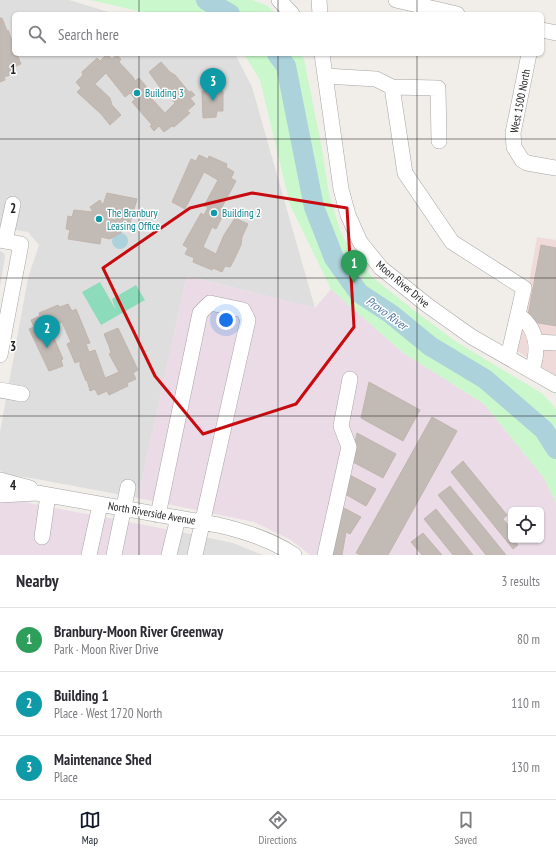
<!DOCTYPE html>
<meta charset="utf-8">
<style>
:root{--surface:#fff;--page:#f2f2f3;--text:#2b2b33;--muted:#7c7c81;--line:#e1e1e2;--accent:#111827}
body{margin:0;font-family:"PT Sans Narrow",sans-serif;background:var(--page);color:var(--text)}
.controls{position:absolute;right:12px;bottom:12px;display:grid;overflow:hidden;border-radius:6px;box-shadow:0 1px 3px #0004}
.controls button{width:36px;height:36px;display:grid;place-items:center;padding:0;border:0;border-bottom:1px solid var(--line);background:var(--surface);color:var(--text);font:20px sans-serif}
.you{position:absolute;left:226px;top:320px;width:14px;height:14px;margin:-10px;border:3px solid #fff;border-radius:50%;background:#1a73e8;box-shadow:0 0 0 6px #1a73e833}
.badge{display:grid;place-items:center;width:26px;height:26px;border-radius:50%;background:var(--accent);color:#fff;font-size:13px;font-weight:700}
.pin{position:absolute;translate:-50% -33px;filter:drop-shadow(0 1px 2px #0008)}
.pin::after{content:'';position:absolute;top:21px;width:14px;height:12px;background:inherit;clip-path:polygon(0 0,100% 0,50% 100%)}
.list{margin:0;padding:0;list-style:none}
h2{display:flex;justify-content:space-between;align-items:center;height:52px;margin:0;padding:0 16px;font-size:17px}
h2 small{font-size:13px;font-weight:400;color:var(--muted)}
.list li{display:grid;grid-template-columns:26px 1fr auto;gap:12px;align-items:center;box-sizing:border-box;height:64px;padding:0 16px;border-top:1px solid var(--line)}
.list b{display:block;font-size:15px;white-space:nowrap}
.list p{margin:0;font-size:13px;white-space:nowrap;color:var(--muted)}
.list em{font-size:13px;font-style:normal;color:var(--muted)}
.icon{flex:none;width:22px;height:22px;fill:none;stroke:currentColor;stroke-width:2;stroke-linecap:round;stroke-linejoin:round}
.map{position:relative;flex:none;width:556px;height:555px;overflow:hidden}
.search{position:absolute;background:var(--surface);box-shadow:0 1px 3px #0004;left:12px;right:12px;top:12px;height:44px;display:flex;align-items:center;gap:10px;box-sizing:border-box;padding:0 14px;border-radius:6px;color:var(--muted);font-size:15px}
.sheet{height:244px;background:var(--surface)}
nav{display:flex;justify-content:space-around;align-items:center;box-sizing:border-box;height:56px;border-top:1px solid var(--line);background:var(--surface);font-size:11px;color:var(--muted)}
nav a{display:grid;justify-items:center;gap:2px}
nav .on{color:var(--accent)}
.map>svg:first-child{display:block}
.residential{fill:#dfdede}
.commercial{fill:#f0dad9}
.industrial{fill:#eadbe7;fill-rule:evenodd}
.park{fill:#caf7cc}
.pitch{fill:#8cdbbb}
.water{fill:#acd2dc}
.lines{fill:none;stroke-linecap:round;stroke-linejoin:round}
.river{stroke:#acd2dc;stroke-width:20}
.building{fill:#c2bab5;stroke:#c2b5ac}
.minor-casing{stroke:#a5a5a5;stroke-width:16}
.minor{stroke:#fff;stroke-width:15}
.marked{fill:none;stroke:#c80b0f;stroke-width:3;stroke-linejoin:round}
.grid{fill:none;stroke:#212121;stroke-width:1;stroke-opacity:0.55}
.culture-dot{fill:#0f9aa8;stroke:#fff;stroke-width:1.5}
.labels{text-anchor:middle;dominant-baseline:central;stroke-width:3;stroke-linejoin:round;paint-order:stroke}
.culture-label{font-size:11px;fill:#0d838f;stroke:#fff;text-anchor:start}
.street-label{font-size:11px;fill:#212121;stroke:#fff}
.water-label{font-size:12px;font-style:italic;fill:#4c769d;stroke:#fff}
.grid-label{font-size:13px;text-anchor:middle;font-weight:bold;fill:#212121;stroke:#fff;stroke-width:3;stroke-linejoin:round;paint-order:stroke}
</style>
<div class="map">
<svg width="556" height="555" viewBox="0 0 556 555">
<rect width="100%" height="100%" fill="#f1eee9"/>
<path class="residential" d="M0 0H69L115 14H14V54H235L252 87 315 308 187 276 138 498 31 478 8 475 0 471V432L28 278 39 245 28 232 0 227Z
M0 251 4 253 5 257 0 286Z
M181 532 233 543 263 555H177Z"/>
<path class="commercial" d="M537 237 556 240V376L517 351Z"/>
<path class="industrial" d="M187 276 315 308 331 289 402 352 484 404 544 478 556 503V555H310L291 540 254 522 138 498ZM511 510H541V540H511Z
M13 500 181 532 177 555H0V501Z"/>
<path class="park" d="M90 0H252L268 6 276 14H151Z
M244 54H301L304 59 322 149 329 194 341 233 352 252 372 277 410 307 455 341 543 394 556 409V503L544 478 484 404 402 352 331 289 290 205 260 80Z"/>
<path class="pitch" d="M100 282 116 310 112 299 136 285 145 300 101 325 82 292Z"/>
<path class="water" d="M112 241a8 8 0 1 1 16 0a8 8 0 1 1-16 0Z"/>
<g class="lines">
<path class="river" d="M206 0 230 14
M277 54 286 66 314 207 334 258 359 293 391 314 430 346 485 379 544 430 556 449"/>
</g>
<path class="building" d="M0 18H2L7 31 8 30 14 46V54H17L21 64 11 68 13 74 4 77 5 80 0 82Z
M107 54 112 59 117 55 121 59 119 62 133 77 135 81 139 78 153 94 150 96 151 98 165 113 175 103 161 89 149 72 161 62 170 72 175 75 189 92 191 91 195 95 190 98 195 104 187 111 190 113 174 127 172 126 164 132 159 126 154 131 150 126 152 125 132 102 135 99 130 93 125 97 106 73 95 84 110 98 112 105 121 115 110 125 101 114 77 92 81 88 76 82 83 75 82 72 97 58 100 61Z
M202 91H223V111H217L216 117 203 118Z
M199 155 208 159 209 156 227 164 226 167 234 172 231 178 236 181 221 209 225 211 216 229 212 227 203 247 216 254 224 235 235 218 248 224 242 237 241 245 233 262 230 267 225 266 222 272 213 268 212 270 193 262 194 258 185 254 188 248 183 245 201 213 204 215 208 207 204 206 218 180 204 172 185 209 172 202 191 159 196 161Z
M107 193 137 199 130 223 124 221 121 231 122 232 110 239 101 237 100 244 68 239 70 230 66 229 68 216 72 217 74 210 93 212 90 207 100 200 103 205Z
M541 245 556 248V326L527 321Z
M68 304 72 311 76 309 90 343 86 344 89 352 95 350 105 378 119 372 109 354 111 353 109 346 104 334 118 328 138 370 133 373 136 379 127 383 128 386 109 395 107 391 98 395 95 389 90 391 87 380 86 381 80 366V361L75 363 67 344 71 342 70 340 62 322 49 327 63 359 61 360 63 366 49 371 29 329 34 327 31 320 40 316 39 313 58 305 60 307Z
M369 382 420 410 403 441 361 418Z
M432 417 457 431 388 555H361L356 553Z
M357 433 396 454 383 478 351 461Z
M463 461 507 515 503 519 509 526 507 528 511 533V540H514L518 545 513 549 451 472Z
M348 474 376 489 366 506 345 494Z
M450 486 506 555H486L438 495Z
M342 507 361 517 350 534 346 532 342 555H332Z
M436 509 473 555H453L424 519Z
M423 533 442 555H422L411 542Z"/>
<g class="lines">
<g class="minor-casing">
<path id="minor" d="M279 0 292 14
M319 0 320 14
M396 0 457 14
M542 30 556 33
M322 54 341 189 348 215 360 242 381 268 427 305 472 337 556 385
M529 54 513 133 514 147 522 160 527 163 556 168
M325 76 376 79 392 87 405 173 452 242 524 288 508 357
M392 87 438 88 439 141
M0 240 21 244 0 355
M5 241 13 204
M518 315C538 328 539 350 532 370
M536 342 556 343
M0 390 22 394
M0 480 30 488
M0 495 37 493 218 525C244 531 271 539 294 555
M158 515 200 313 210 303 243 310 248 320 195 555
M42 537 48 495
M89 555 100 505
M114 555 128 487
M169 555 178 518
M325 555 349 447 341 426 350 379"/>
</g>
<use href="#minor" class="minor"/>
</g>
<path class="marked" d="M252 193 347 208 354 327 296 404 203 434 155 376 103 268 190 208Z"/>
<path class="grid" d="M139 0V14M278 0V14M417 0V14M139 54V555M278 54V555M417 54V555M0 139H556M0 278H556M0 416H556"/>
<g class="culture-dot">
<circle cx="137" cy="93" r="4"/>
<circle cx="214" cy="213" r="4"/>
<circle cx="99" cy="219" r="4"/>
</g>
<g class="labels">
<g class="culture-label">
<text x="145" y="93">Building 3</text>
<text x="107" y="213">The Branbury<tspan x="107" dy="13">Leasing Office</tspan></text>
<text x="222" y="213">Building 2</text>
</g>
<g class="street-label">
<text transform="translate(520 101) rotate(-79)">West 1500 North</text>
<text transform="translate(403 284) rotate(40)">Moon River Drive</text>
<text transform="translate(152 513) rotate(10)">North Riverside Avenue</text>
</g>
<g class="water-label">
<text transform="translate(387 313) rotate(36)">Provo River</text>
</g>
</g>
<g class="grid-label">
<text x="13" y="74">1</text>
<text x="13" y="213">2</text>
<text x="13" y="351">3</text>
<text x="13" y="490">4</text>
</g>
</svg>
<div class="controls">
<button><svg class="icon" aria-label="locate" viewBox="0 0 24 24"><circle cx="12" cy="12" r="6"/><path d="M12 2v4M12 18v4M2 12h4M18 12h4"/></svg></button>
</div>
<div class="you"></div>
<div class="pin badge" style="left:354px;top:283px;background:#2e9e5b">1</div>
<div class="pin badge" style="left:47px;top:348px;background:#0f9aa8">2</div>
<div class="pin badge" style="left:213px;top:101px;background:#0f9aa8">3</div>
<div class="search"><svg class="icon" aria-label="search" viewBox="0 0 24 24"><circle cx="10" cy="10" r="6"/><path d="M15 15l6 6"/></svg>Search here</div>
</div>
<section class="sheet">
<h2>Nearby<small>3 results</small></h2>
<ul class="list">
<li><span class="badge" style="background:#2e9e5b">1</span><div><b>Branbury-Moon River Greenway</b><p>Park · Moon River Drive</p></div><em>80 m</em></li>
<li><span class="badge" style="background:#0f9aa8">2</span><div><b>Building 1</b><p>Place · West 1720 North</p></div><em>110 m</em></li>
<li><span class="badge" style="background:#0f9aa8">3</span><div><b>Maintenance Shed</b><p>Place</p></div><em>130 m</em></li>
</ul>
</section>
<nav>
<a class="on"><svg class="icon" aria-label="map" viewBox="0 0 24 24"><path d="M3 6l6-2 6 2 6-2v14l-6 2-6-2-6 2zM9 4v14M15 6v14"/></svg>Map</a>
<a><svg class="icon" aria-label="directions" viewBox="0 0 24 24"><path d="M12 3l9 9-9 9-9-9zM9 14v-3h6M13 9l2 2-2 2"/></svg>Directions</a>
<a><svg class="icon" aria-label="saved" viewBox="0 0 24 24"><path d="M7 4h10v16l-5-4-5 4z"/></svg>Saved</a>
</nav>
